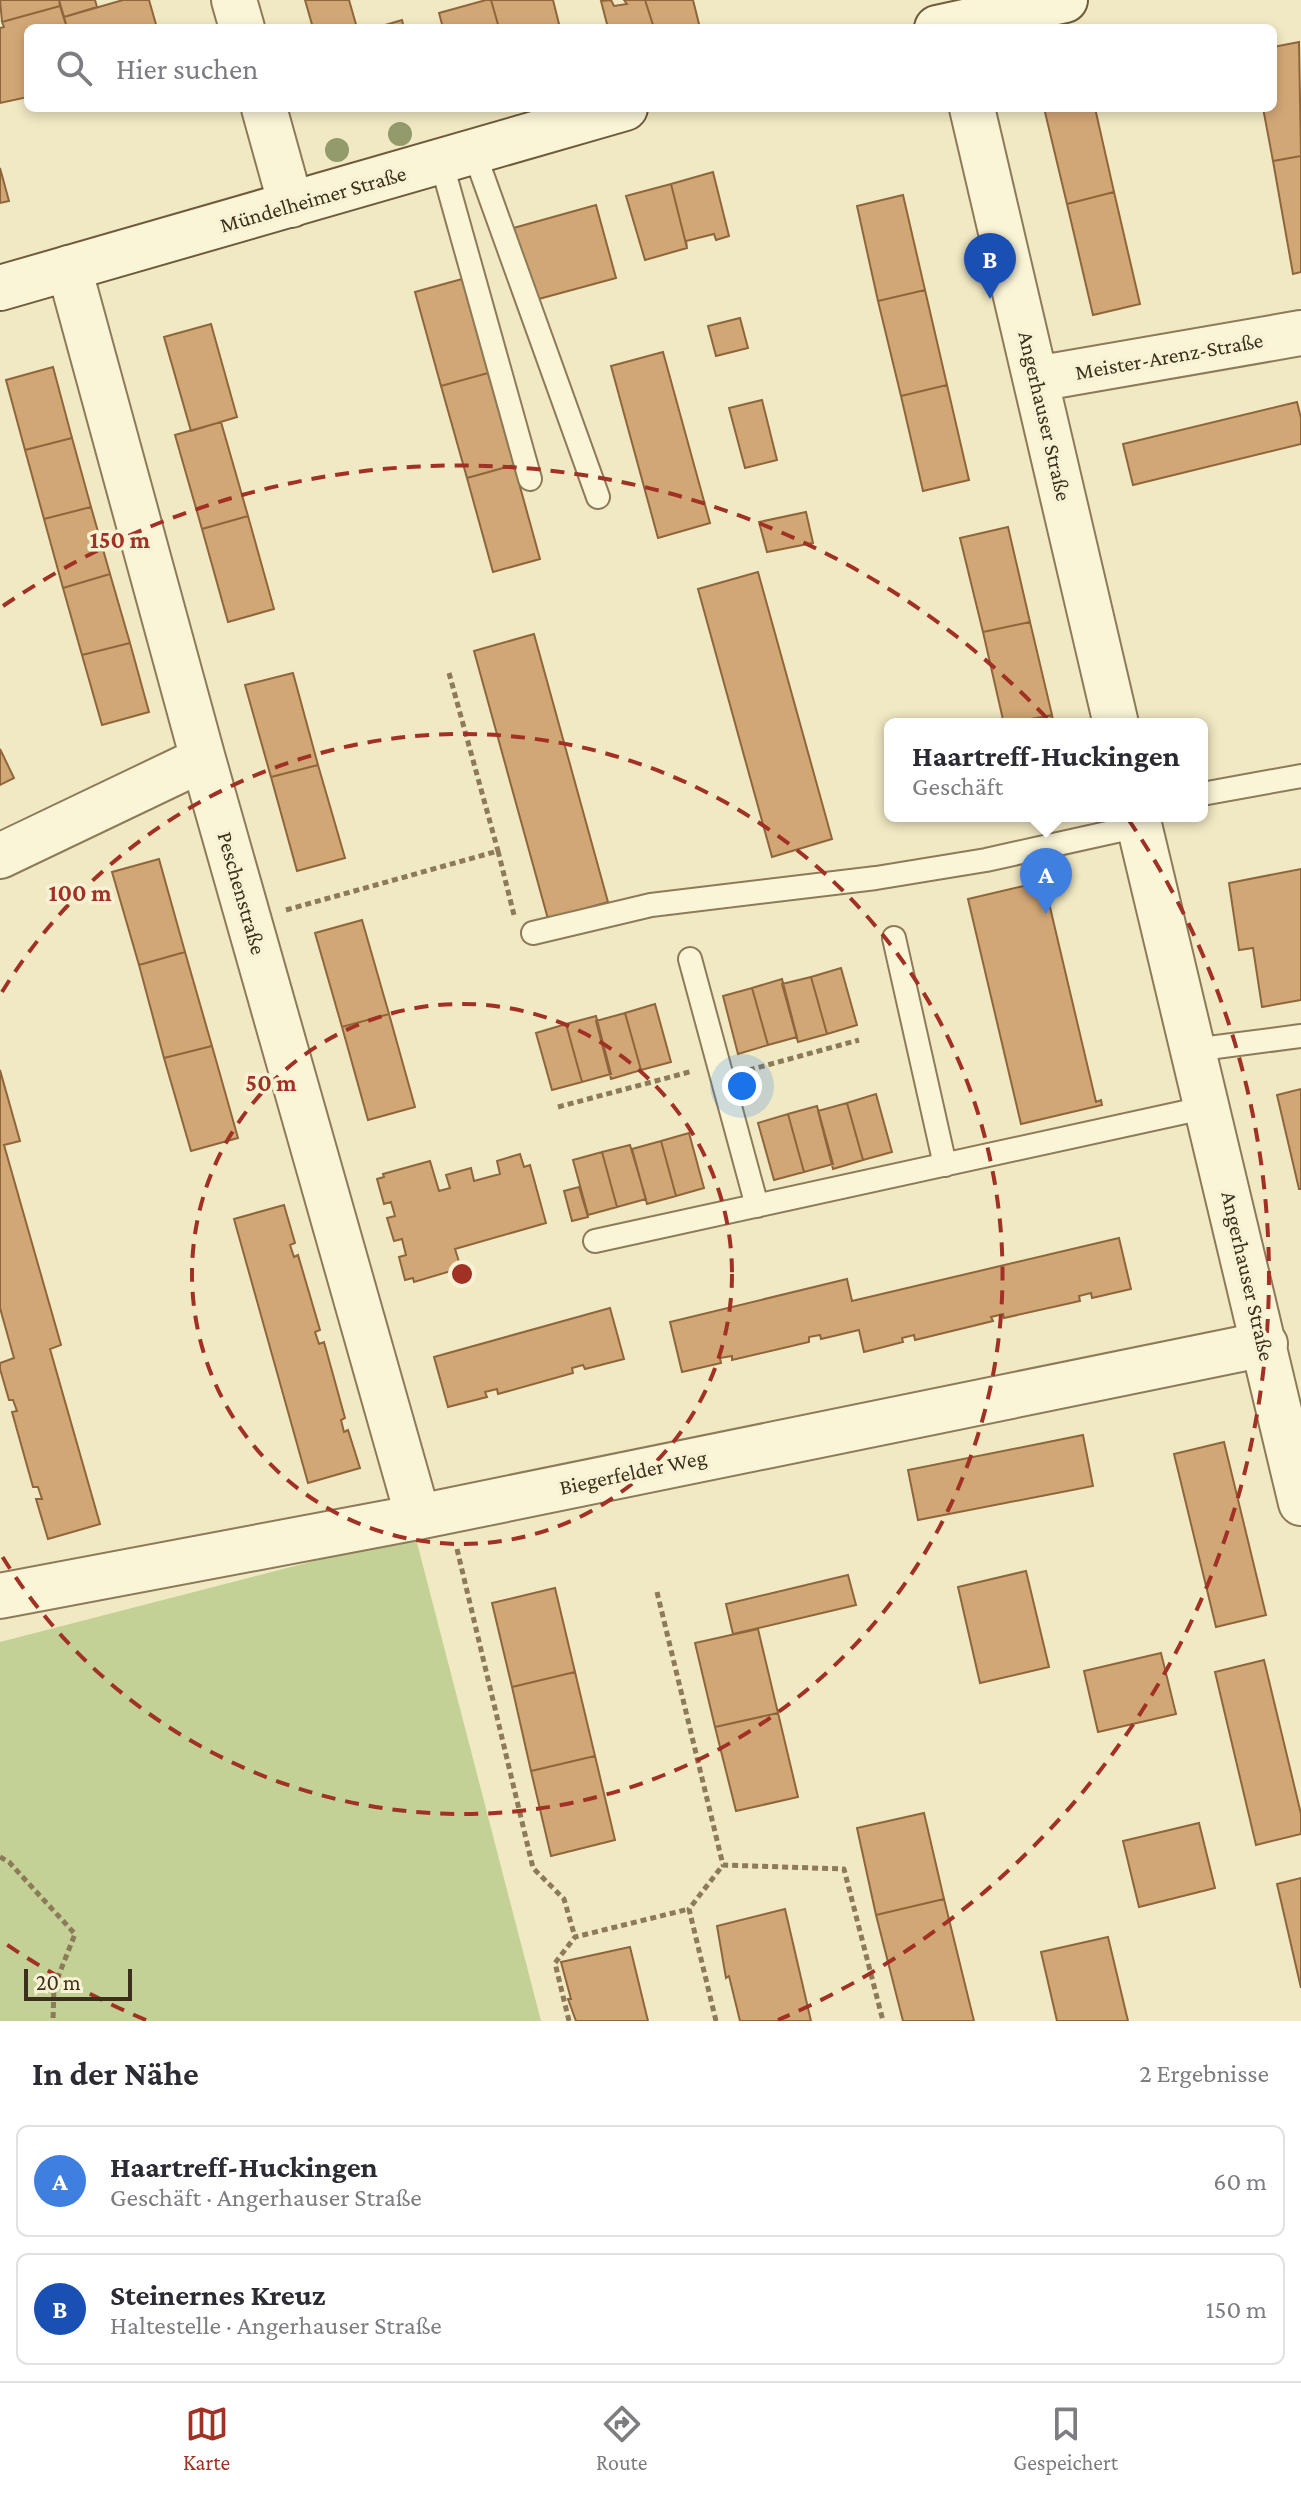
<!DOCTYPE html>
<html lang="de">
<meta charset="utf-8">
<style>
:root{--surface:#fff;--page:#f2f2f3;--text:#2b2b33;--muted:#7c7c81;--line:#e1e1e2;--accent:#a13124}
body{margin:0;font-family:"Crimson Pro",serif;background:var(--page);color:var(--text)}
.scale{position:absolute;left:24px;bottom:20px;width:108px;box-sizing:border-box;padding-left:8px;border:4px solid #3c301d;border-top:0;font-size:22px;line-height:28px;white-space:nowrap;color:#3c301d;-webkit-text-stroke:6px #f8f2d4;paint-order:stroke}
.you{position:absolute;left:742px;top:1086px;width:28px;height:28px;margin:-20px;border:6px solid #fff;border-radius:50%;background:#1a73e8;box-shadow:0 0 0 12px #1a73e833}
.badge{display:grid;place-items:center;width:52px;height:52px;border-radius:50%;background:var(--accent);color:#fff;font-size:26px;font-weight:700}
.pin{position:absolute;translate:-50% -66px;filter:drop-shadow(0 2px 4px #0008)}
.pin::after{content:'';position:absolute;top:42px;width:28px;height:24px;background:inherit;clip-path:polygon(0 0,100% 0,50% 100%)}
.popup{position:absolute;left:884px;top:718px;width:324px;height:104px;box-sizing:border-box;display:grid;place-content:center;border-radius:12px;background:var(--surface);filter:drop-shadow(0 2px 6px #0005);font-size:26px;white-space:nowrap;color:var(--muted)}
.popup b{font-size:30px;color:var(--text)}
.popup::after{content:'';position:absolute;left:50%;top:100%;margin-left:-16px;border:16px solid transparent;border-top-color:var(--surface)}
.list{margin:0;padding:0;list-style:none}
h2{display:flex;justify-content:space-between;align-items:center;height:104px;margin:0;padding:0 32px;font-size:34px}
h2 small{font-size:26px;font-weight:400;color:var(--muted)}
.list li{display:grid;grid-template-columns:52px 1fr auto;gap:24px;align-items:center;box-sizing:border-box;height:112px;margin:0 16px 16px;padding:0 16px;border:2px solid var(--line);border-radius:12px}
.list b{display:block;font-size:30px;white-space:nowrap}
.list p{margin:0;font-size:26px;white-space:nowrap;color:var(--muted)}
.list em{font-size:26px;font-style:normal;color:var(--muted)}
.icon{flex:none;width:44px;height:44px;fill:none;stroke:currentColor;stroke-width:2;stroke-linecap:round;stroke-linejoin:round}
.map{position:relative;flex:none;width:1301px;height:2021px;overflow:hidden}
.search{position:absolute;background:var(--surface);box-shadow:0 4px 12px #0003;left:24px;right:24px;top:24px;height:88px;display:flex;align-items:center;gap:20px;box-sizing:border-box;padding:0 28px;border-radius:12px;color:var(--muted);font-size:30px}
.sheet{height:360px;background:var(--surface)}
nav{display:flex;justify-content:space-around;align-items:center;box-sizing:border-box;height:112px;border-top:2px solid var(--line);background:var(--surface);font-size:22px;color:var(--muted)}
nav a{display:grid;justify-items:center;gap:4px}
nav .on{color:var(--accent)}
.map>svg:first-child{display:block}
.green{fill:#c3d196}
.building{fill:#d2a776;stroke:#8f663c;stroke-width:2}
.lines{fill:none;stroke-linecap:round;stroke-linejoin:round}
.service-casing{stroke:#8d7a58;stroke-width:26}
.minor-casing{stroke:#8d7a58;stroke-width:48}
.secondary-casing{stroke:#6f5b3b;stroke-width:48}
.path{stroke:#8d7a58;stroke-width:5;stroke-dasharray:6 4;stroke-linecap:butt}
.service{stroke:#fbf5d8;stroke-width:22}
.minor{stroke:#fbf5d8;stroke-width:44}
.secondary{stroke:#fbf5d8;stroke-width:44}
.tree{fill:#939a6b}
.ring{fill:none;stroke:#a13124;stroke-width:4;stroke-dasharray:14 10}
.labels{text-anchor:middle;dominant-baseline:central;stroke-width:7;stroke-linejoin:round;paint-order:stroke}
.street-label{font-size:22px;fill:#3c301d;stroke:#f8f2d4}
.centre{fill:#a13124;stroke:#f8f2d4;stroke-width:4}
.ring-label{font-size:24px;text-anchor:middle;font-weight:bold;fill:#a13124;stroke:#f8f2d4;stroke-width:7;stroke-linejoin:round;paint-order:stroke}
</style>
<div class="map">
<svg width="1301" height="2021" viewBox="0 0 1301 2021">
<rect width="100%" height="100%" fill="#f1e9c3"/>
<path class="green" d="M415 1535 541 2021H0V1642Z"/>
<path class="building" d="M0 0H59L60 6 2 22Z
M59 0H95L97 7 64 17Z
M123 0H149L157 28H67L64 17Z
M305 0H349L357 28H313Z
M486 0H491L499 28H443L439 13Z
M491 0H553L560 28H499Z
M611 0 614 6 627 4 624 0H645L654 28H608L601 1Z
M645 0H693L700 28H654Z
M60 6 67 28H28V97L0 103V28L4 27 2 22Z
M402 20 404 28H375Z
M1299 42 1301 156 1273 161 1263 108H1273V47Z
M1044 108H1095L1114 192 1067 204Z
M1301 156V272L1293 274 1273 161Z
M0 168 9 201 0 203Z
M713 172 729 236 716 240 714 234 686 241 687 248 671 184Z
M671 184 687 248 645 260 626 196Z
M1114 192 1140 304 1093 315 1067 204Z
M903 195 925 290 878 301 857 206Z
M596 205 616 278 535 300 510 229Z
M462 279 488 373 441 386 415 292Z
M925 290 947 385 901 396 878 301Z
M740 318 748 348 716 356 708 326Z
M211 324 237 417 191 431 164 337Z
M663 352 710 523 658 538 611 366Z
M53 367 72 438 25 450 6 380Z
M488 373 514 465 467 478 441 386Z
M947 385 969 480 923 491 901 396Z
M762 400 777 460 745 468 729 408Z
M1297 402 1301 418V444L1133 485 1123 444Z
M221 422 248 516 202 529 175 435Z
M72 438 91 507 44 519 25 450Z
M514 465 540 559 493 572 467 478Z
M91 507 110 574 63 588 44 519Z
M806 512 813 543 767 552 759 522Z
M248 516 274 609 228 622 202 529Z
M1008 527 1030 622 983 632 960 538Z
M758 572 832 839 772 857 698 589Z
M110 574 130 643 82 655 63 588Z
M1030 622 1052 715 1004 724 983 632Z
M534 634 608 902 548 919 474 651Z
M130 643 149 712 102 725 82 655Z
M293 673 318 765 271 777 245 685Z
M1052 715 1054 724H1013Z
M0 749 14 778 0 785Z
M318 765 345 858 297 871 271 777Z
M159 859 185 952 139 965 112 872Z
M1301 869V1000L1262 1007 1253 948 1239 950 1229 883Z
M1049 880 1050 884 1045 886 1096 1102 1101 1100 1102 1105 1021 1124 968 899Z
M362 920 389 1014 342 1027 315 933Z
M185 952 212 1046 164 1058 139 965Z
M841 968 857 1025 827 1034 811 977Z
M811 977 827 1034 798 1042 782 984Z
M782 979 797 1037 768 1045 752 988Z
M752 988 768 1045 738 1054 723 996Z
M655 1004 671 1062 641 1070 625 1013Z
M625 1013 641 1070 611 1079 596 1021Z
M389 1014 415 1107 368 1120 342 1027Z
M596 1016 611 1074 582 1082 566 1024Z
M566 1024 582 1082 552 1090 536 1033Z
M212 1046 238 1138 191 1151 164 1058Z
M0 1070 20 1141 4 1145 61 1345 50 1349 100 1524 48 1539 36 1499H42L38 1487H33L12 1412 17 1411 13 1400H9L0 1369V1363L14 1358 0 1308Z
M1301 1089V1189H1299L1277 1095Z
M876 1094 892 1152 863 1160 847 1103Z
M847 1103 863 1160 833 1169 818 1111Z
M817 1106 833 1164 804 1172 788 1114Z
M788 1114 804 1172 774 1180 758 1123Z
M689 1133 704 1188 676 1196 661 1141Z
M661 1141 676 1196 647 1204 632 1149Z
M630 1145 646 1199 617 1207 602 1152Z
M602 1152 617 1207 588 1215 573 1160Z
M520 1154 524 1167 530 1165 546 1223 455 1249 461 1268 414 1282 413 1278 405 1280 399 1257 406 1255 402 1239 394 1241 387 1218 395 1216 391 1202 384 1204 377 1179 384 1177 383 1174 430 1161 439 1191 450 1188 446 1175 471 1168 474 1181 500 1174 497 1161Z
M579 1187 588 1217 572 1221 564 1191Z
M284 1205 295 1243 290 1245 294 1257 298 1255 320 1330 315 1332 319 1344 324 1342 345 1418 341 1420 344 1432 348 1430 360 1468 308 1483 234 1219Z
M1119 1238 1131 1289 1092 1298 1091 1293 1079 1296 1080 1301 1004 1318 1003 1314 991 1317 993 1321 915 1340 914 1335 902 1338 903 1342 864 1352 859 1330 821 1339 820 1335 809 1337V1342L732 1360V1356L720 1358 721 1363 682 1372 670 1322 847 1279 852 1301Z
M610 1308 624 1359 585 1369 583 1365 572 1368 573 1373 498 1394 497 1389 485 1392 487 1397 448 1407 434 1357Z
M1083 1435 1093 1486 918 1520 908 1470Z
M1224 1442 1266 1615 1216 1627 1174 1454Z
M1026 1571 1049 1667 980 1683 958 1587Z
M848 1575 856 1605 733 1634 726 1604Z
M555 1588 575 1672 512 1687 492 1603Z
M758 1629 778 1713 715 1727 695 1643Z
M1161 1653 1176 1714 1098 1732 1084 1671Z
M1264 1660 1301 1814V1834L1256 1845 1215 1672Z
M575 1672 595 1756 531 1771 512 1687Z
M778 1713 798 1797 736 1811 715 1727Z
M595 1756 615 1840 551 1856 531 1771Z
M924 1813 944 1899 876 1915 857 1828Z
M1199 1823 1215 1888 1139 1907 1123 1841Z
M1301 1878V1988L1277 1884Z
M944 1899 974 2021H903L876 1915Z
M785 1909 811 2021H740L729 1976 726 1978 717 1926Z
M1108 1937 1128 2021H1057L1041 1952Z
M630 1947 648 2021H576L568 1999H571L561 1962Z"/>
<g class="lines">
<g class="service-casing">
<path id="service" d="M474 152 598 497
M441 161 530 479
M1202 794 1301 776
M533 933 651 905 876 878 986 860 1139 826
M894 938 945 1165
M690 959 757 1206
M1193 1050 1301 1036
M595 1241 1208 1107"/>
</g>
<g class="minor-casing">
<path id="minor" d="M234 0 242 28
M264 108 291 205
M972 108 1116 724
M69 268 203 759 418 1517
M1036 379 1301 333
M1137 816 1301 1503
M0 856 203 759
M0 1596 418 1517 1265 1344"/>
</g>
<g class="secondary-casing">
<path id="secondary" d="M937 28 1065 0
M0 288 625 108"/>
</g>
<path class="path" d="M449 673 498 851
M286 910 498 851 514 915
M749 1070 859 1040
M558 1107 693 1071
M457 1549 533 1868 564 1899 575 1937
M657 1592 723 1865 844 1869 883 2021
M0 1857 9 1862 75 1934 54 1987 53 2021
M569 2021 555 1963 575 1937 689 1909
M716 2021 689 1909 723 1865"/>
<use href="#service" class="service"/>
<use href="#minor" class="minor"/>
<use href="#secondary" class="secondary"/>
</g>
<g class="tree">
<circle cx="400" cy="134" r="12"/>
<circle cx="337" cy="150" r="12"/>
</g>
<g class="ring">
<circle cx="462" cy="1274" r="270"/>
<path d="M2 992A540 540 0 1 1 2 1556"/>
<path d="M146 2020A810 810 0 0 1 3 1942M3 606A810 810 0 1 1 778 2020"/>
</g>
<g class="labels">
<g class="street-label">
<text transform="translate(313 199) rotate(-16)">Mündelheimer Straße</text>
<text transform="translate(1169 356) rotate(-10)">Meister-Arenz-Straße</text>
<text transform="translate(1045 416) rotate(77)">Angerhauser Straße</text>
<text transform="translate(242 893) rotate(74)">Peschenstraße</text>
<text transform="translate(1248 1276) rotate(77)">Angerhauser Straße</text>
<text transform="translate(633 1472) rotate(-12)">Biegerfelder Weg</text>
</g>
</g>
<circle cx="462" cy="1274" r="12" class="centre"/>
<g class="ring-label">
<text x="120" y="548">150 m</text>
<text x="80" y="901">100 m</text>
<text x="271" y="1091">50 m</text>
</g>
</svg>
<div class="scale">20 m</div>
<div class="you"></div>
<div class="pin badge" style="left:1046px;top:914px;background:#3f7fe0">A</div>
<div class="popup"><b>Haartreff-Huckingen</b>Geschäft</div>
<div class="pin badge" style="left:990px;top:299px;background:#1a4fb4">B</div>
<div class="search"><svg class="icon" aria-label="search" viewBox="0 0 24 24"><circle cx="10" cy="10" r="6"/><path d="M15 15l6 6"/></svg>Hier suchen</div>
</div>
<section class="sheet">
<h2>In der Nähe<small>2 Ergebnisse</small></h2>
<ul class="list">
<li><span class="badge" style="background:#3f7fe0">A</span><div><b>Haartreff-Huckingen</b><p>Geschäft · Angerhauser Straße</p></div><em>60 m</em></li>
<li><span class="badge" style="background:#1a4fb4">B</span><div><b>Steinernes Kreuz</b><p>Haltestelle · Angerhauser Straße</p></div><em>150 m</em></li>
</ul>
</section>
<nav>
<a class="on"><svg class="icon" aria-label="map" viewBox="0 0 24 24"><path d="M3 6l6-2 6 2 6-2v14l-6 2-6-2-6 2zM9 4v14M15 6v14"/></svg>Karte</a>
<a><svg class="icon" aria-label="directions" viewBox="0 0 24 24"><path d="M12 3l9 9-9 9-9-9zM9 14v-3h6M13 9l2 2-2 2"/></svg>Route</a>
<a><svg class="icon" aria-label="saved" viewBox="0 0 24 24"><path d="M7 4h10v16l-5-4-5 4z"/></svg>Gespeichert</a>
</nav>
